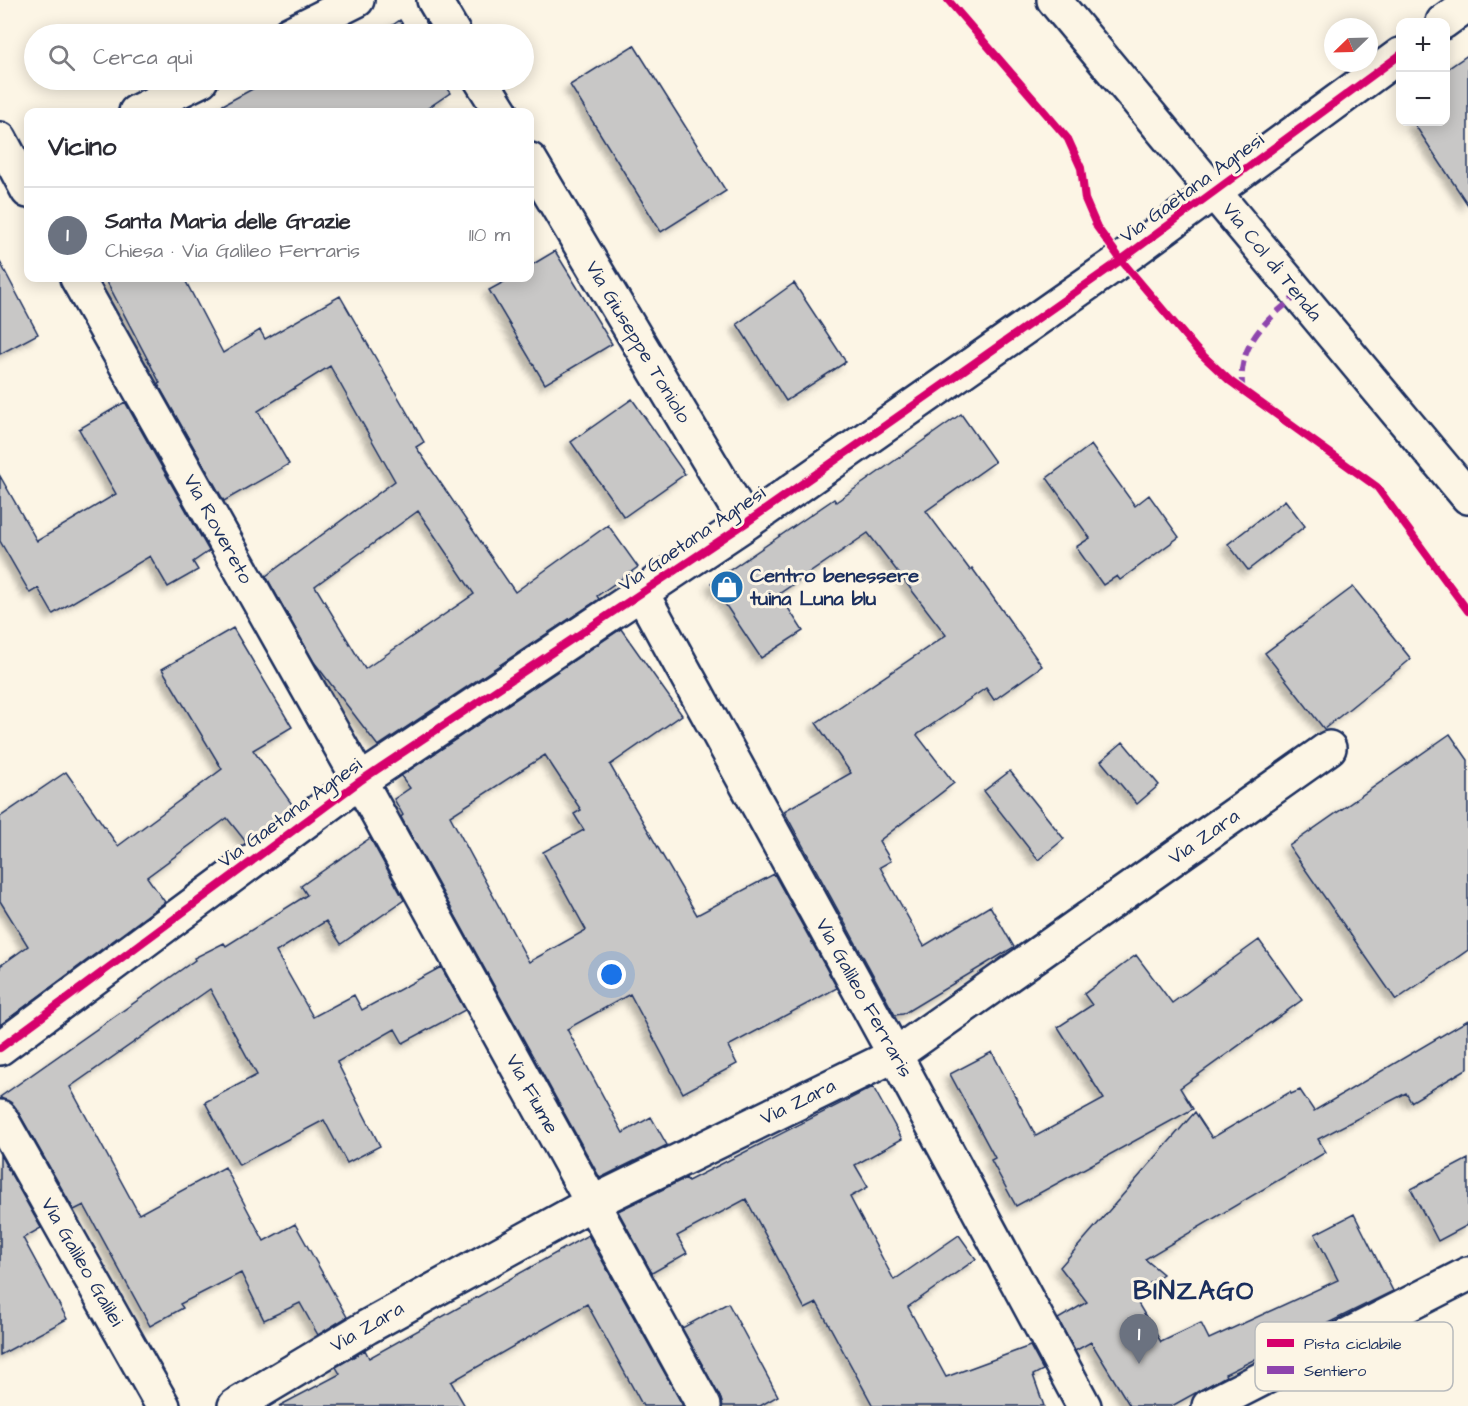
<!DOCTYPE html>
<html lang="it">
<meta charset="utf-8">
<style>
:root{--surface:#fff;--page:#f2f2f3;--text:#2b2b33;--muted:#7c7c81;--line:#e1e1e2;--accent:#1f6fb2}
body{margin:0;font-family:"Architects Daughter",sans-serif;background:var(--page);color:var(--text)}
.controls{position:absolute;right:18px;top:18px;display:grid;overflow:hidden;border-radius:12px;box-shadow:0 3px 15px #0003}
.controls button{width:54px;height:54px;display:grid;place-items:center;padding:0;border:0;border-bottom:2px solid var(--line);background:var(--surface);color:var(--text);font:30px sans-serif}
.compass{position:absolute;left:1324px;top:18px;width:54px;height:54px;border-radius:50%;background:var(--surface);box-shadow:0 3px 15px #0003;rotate:247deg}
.you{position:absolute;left:612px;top:975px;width:21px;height:21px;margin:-15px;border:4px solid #fff;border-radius:50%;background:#1a73e8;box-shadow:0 0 0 9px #1a73e833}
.badge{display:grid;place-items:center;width:39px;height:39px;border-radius:50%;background:var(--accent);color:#fff;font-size:20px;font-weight:700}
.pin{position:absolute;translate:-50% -50px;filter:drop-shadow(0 2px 3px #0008)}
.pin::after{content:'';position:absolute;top:32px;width:21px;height:18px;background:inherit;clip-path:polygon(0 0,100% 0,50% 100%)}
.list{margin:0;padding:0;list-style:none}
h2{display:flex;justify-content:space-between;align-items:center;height:78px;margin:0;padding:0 24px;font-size:26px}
h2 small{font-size:20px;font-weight:400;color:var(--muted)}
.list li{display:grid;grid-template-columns:39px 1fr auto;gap:18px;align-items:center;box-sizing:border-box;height:96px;padding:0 24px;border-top:2px solid var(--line)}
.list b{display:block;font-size:22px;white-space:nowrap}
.list p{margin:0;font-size:20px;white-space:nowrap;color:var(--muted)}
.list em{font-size:20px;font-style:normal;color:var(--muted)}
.icon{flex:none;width:33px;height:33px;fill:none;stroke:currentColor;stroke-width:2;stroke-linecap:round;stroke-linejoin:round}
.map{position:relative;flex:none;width:1468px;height:1406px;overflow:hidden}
.search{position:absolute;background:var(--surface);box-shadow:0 3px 15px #0003;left:24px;top:24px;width:510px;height:66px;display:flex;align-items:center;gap:15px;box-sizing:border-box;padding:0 21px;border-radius:33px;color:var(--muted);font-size:22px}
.panel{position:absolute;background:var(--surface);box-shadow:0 3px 15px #0003;left:24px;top:108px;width:510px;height:174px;border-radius:12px}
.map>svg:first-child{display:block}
.building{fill:#c8c7c6;stroke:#1b2f5e;stroke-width:1.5;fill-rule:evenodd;filter:url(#shadow)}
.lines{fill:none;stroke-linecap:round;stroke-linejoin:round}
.minor-casing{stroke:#1b2f5e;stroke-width:38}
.major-casing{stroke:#1b2f5e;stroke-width:38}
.minor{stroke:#fcf5e5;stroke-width:33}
.major{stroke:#fcf5e5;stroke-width:33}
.quiet{stroke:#8e44ad;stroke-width:6;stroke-dasharray:12 6;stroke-linecap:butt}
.cycleway-casing{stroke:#fcf5e5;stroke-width:11}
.cycleway{stroke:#d6006c;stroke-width:8}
.labels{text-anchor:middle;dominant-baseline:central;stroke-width:6;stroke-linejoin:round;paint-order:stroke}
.street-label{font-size:20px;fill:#1b2f5e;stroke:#fcf5e5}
.poi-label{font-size:20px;font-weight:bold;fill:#1b2f5e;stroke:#fcf5e5;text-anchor:start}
.district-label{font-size:26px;font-weight:bold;letter-spacing:1.5px;fill:#1b2f5e;stroke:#fcf5e5}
.key{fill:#fcf5e5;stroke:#b8babc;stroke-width:1.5}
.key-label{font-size:16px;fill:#1b2f5e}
</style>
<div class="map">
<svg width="1468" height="1406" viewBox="0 0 1468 1406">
<defs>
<filter id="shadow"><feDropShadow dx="-5.5" dy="5.5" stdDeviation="3" flood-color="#0004"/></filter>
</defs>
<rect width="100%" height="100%" fill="#fcf5e5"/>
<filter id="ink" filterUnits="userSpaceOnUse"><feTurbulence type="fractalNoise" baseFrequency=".0167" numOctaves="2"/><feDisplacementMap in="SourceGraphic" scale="12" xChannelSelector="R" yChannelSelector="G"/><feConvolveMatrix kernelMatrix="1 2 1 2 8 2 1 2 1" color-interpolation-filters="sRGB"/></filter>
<g filter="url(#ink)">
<path class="building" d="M400 20 409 34H380Z
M634 45 726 191 661 232 570 85Z
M1468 55V205L1413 122H1446V70Z
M269 80H441L450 93 422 112H210Z
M555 251 612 344 545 384 489 290 511 278H530V266Z
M0 262 38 334 0 354Z
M105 278H184L223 353 260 330 265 339 340 296 424 442 416 447 515 592 608 525 638 567 597 596 599 599 378 746 314 662 266 576 395 481 330 366 258 411 289 464 224 501 158 384 160 383ZM418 511 474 594 365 669 315 586Z
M794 283 846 362 786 401 737 324Z
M632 399 685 474 624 517 571 442Z
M125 402 209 551 193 562 198 570 168 587 150 556 53 614 38 588 30 593 0 541V476L37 541 116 494 79 429Z
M961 414 995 462 926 511 970 570 972 568 1042 666 994 700 986 688 917 735 954 783 879 841 891 861 880 867 924 946 990 906 1014 947 903 1014 895 1015 784 811 851 773 816 723 946 635 868 533 779 594 803 631 761 658 711 583 834 499 836 502Z
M1091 445 1135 506 1149 495 1179 537 1120 580 1117 576 1103 585 1076 547 1090 538 1047 478Z
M1285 500 1305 526 1248 570 1228 544Z
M1353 587 1411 659 1324 729 1265 653Z
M233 628 292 727 253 750 294 807 246 842 227 818 147 877 165 902 0 1025V966L28 946 0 901V817L66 772 118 846 222 769 162 669Z
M621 629 682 715 610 765 697 915 774 874 837 988 728 1046 737 1064 683 1093 630 994 567 1029 623 1133 651 1117 667 1145 600 1178 401 817 403 815 394 799 410 788 401 776ZM545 755 581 810 574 814 584 830 543 852 586 930 529 962 450 816Z
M1450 734 1468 760V950L1396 1000 1289 846Z
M1123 742 1159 785 1137 804 1101 761Z
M1010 771 1064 839 1038 860 984 791Z
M370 838 404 900 341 944 326 921 276 952 313 1017 354 995 362 1010 441 967 465 1010 403 1043 395 1029 337 1062 380 1146 347 1163 324 1120 239 1165 205 1102 257 1075 210 989 70 1087 139 1214 225 1167 264 1241 295 1224 347 1317 318 1335 300 1303 264 1320 241 1273 180 1304 183 1308 150 1326 84 1205 74 1210 16 1108 0 1097 195 960 194 958 224 943 226 946 307 895 301 886Z
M1259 940 1302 1000 1180 1088 1193 1109 1016 1206 991 1160 995 1158 950 1074 992 1052 1036 1136 1104 1099 1058 1027 1092 1005 1084 994 1136 955 1172 1003Z
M1468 1020V1068L1411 1102 1406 1093 1318 1139 1326 1152 1145 1259 1163 1274 1133 1295 1161 1342 1201 1323 1209 1339 1338 1280 1315 1234 1354 1214 1393 1291 1225 1374 1226 1376 1172 1406H1130L1091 1342 1075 1351 1058 1319 1087 1302 1060 1267 1195 1112 1212 1138 1290 1092 1291 1094 1300 1090 1314 1111Z
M873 1087 902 1139 855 1165 868 1187 850 1197 894 1280 959 1235 976 1259 908 1307 946 1377 1030 1346 1043 1370 1033 1375 1044 1406H873L817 1303 805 1309 746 1199 677 1236 687 1253 652 1273 618 1211 686 1178 688 1181Z
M0 1155 41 1228 23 1238 67 1319 0 1355Z
M1468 1159V1225L1438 1241 1411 1189Z
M588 1235 683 1406H643L587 1304 451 1382 465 1406H279L340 1374 336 1367 365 1350 369 1358Z
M728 1303 778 1396 760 1406H723L720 1397 682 1328Z"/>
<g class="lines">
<g class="minor-casing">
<path id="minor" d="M434 0 454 34
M1443 22 1468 4
M289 34 357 0
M481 80 501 112
M136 112 201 80
M0 139 28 191
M530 160 746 523
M77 278 360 781 704 1406
M641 592 895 1055 1084 1406
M0 1048 360 781 746 523 1121 260 1400 55
M0 1117 163 1406
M235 1406 367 1327 592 1203 895 1055 1329 748
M1209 1406 1468 1274"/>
</g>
<g class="major-casing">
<path id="major" d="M1054 0 1468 497"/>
</g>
<use href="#minor" class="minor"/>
<use href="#major" class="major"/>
<path class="quiet" d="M1243 391C1235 347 1266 319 1298 295"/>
<g class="cycleway-casing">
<path id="cycleway" d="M948 0 1068 139 1081 168 1085 199 1097 227 1121 260 1197 350 1230 381 1377 487 1468 611
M0 1048 360 781 746 523 1121 260 1400 55"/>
</g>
<use href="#cycleway" class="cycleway"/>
</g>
</g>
<defs>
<g id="shop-disc" transform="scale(1.725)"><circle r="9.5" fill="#1f6fb2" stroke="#fcf5e5"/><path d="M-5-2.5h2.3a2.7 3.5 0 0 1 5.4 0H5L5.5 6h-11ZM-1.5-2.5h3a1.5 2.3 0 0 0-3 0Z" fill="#fff"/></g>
</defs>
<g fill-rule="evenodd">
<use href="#shop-disc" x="727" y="587"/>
</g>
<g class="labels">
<g class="street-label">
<text transform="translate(1192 188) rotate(-36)">Via Gaetana Agnesi</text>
<text transform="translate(1272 262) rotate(51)">Via Col di Tenda</text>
<text transform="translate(638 342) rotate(59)">Via Giuseppe Toniolo</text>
<text transform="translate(218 529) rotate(61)">Via Rovereto</text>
<text transform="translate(692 539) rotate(-34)">Via Gaetana Agnesi</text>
<text transform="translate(290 813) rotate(-36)">Via Gaetana Agnesi</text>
<text transform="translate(1204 837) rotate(-35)">Via Zara</text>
<text transform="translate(864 998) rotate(61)">Via Galileo Ferraris</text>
<text transform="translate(532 1094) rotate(61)">Via Fiume</text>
<text transform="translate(798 1102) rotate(-26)">Via Zara</text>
<text transform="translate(82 1262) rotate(60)">Via Galileo Galilei</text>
<text transform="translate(367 1327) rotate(-30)">Via Zara</text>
</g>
<g class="poi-label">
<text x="750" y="576">Centro benessere<tspan x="750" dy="23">tuina Luna blu</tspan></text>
</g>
<g class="district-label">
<text x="1194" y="1291">BINZAGO</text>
</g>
</g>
<rect x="1255" y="1322" width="198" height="69" rx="9" class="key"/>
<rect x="1267" y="1339" width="27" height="8" fill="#d6006c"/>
<rect x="1267" y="1366" width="27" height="8" fill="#8e44ad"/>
<g class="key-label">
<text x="1304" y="1349">Pista ciclabile</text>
<text x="1304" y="1376">Sentiero</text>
</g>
</svg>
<div class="controls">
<button>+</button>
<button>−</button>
</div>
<svg class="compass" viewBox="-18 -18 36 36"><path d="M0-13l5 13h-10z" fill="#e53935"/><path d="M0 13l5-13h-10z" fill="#7c7c81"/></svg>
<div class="you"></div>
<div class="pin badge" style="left:1139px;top:1364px;background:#6b7280">1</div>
<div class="search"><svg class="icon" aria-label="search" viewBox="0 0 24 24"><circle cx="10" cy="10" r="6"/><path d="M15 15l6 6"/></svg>Cerca qui</div>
<section class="panel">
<h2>Vicino<small></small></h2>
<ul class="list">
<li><span class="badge" style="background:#6b7280">1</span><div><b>Santa Maria delle Grazie</b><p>Chiesa · Via Galileo Ferraris</p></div><em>110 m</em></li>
</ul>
</section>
</div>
